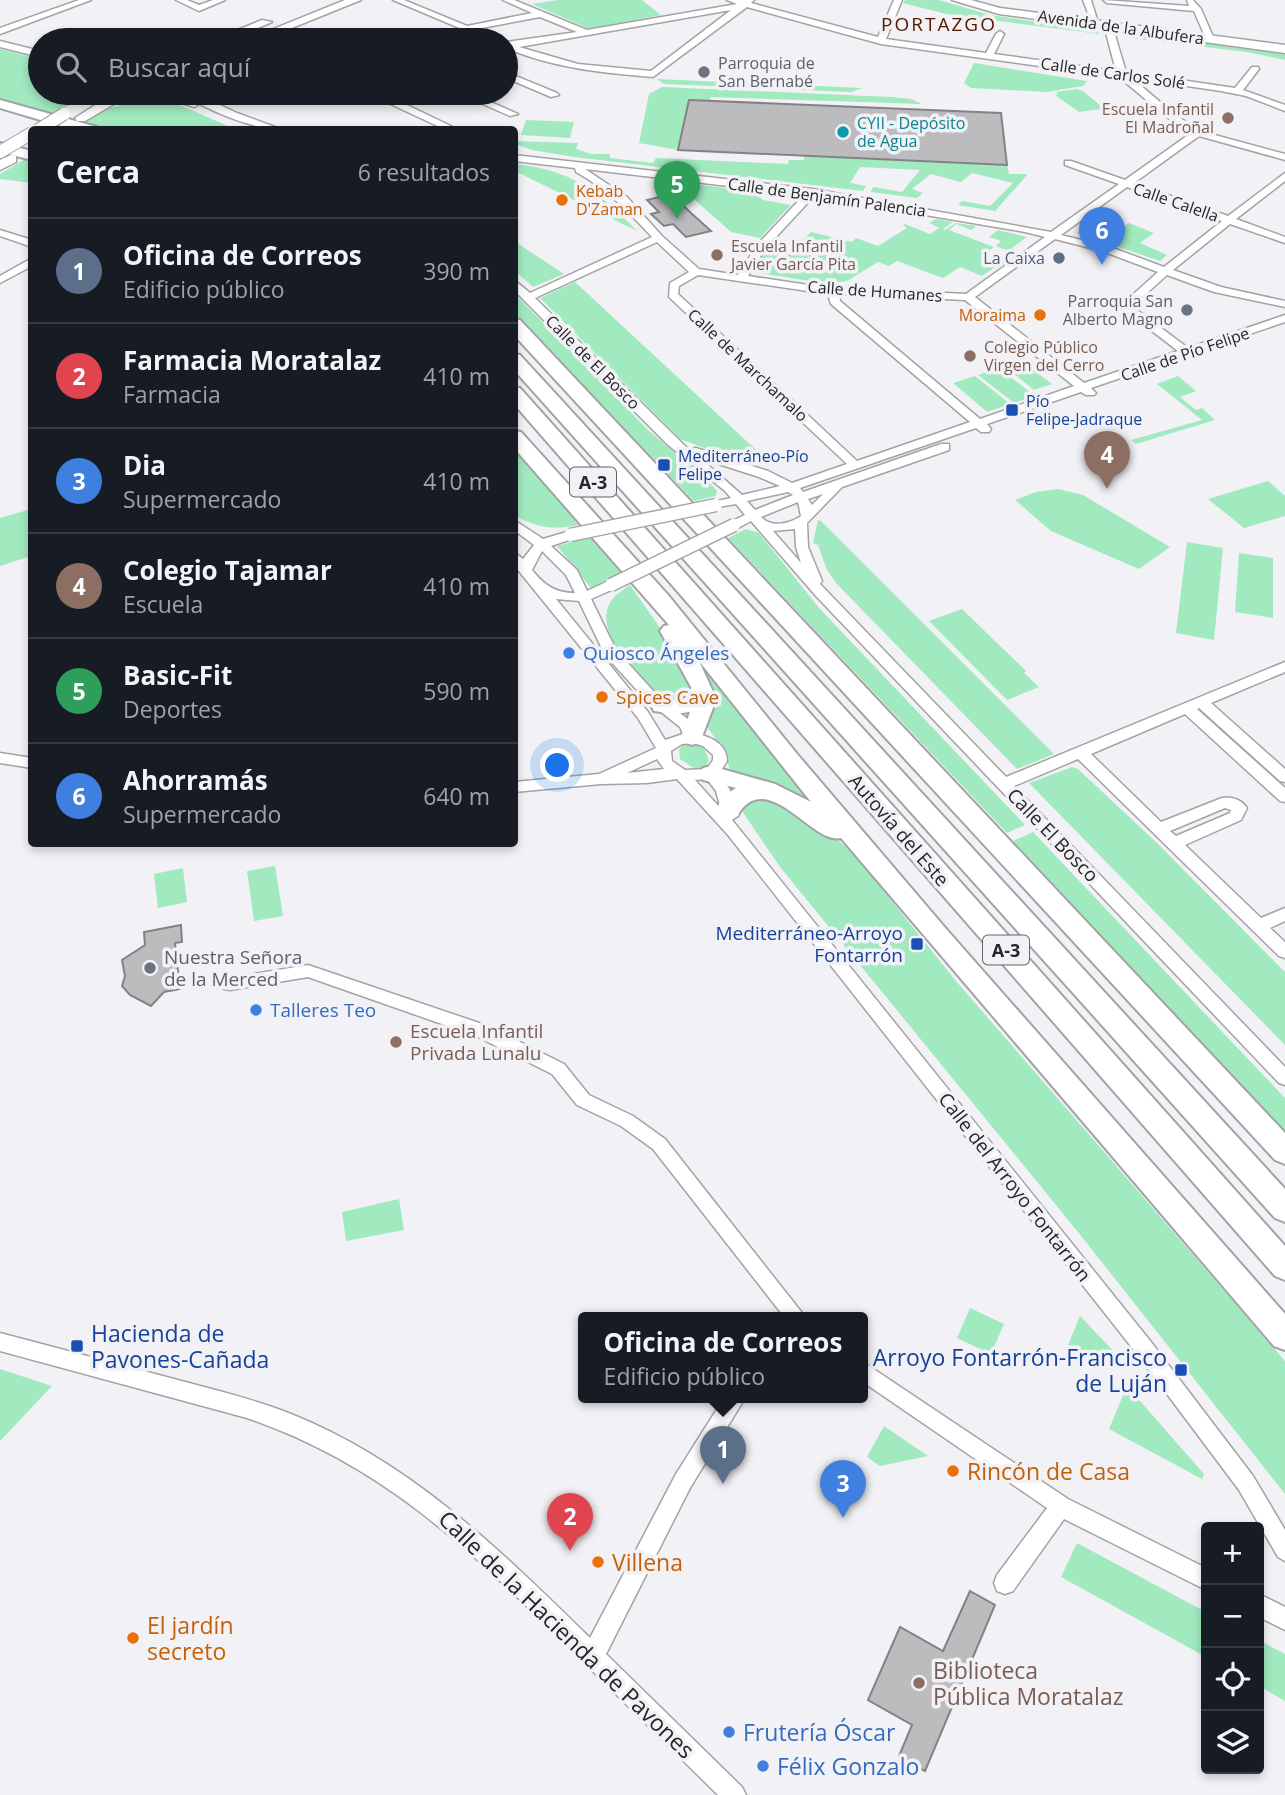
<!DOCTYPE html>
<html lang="es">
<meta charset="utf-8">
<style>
:root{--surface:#171b24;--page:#242831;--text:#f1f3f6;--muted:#9ea1a6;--line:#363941;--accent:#b45309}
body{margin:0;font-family:"Open Sans",sans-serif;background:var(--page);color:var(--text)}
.controls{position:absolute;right:21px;bottom:21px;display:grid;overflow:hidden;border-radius:7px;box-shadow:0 4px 10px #0003}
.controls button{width:63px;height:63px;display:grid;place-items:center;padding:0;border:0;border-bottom:2px solid var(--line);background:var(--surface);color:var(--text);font:35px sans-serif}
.you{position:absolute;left:558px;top:766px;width:24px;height:24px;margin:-18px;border:5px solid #fff;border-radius:50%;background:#1a73e8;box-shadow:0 0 0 10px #1a73e833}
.badge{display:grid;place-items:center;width:46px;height:46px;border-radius:50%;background:var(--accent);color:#fff;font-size:23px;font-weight:700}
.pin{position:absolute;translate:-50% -58px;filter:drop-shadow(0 2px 4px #0008)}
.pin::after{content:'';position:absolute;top:37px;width:24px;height:21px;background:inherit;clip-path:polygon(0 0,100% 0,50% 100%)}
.popup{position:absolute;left:578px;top:1312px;width:290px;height:91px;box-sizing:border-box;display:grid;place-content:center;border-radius:7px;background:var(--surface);filter:drop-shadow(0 2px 5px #0005);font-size:23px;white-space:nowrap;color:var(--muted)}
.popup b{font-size:26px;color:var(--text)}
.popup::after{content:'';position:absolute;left:50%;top:100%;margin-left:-14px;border:14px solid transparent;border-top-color:var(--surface)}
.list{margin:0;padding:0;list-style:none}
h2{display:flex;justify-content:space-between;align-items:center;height:91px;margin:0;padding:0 28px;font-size:30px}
h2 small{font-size:23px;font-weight:400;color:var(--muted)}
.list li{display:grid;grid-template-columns:46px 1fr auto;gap:21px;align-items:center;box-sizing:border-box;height:105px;padding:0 28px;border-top:2px solid var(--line)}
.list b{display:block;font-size:26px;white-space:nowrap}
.list p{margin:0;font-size:23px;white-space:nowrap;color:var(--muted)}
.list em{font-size:23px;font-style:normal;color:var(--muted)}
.icon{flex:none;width:38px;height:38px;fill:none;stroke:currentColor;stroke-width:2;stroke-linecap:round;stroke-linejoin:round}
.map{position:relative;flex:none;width:1285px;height:1795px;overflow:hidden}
.search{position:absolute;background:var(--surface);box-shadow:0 4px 10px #0003;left:28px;top:28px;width:490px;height:77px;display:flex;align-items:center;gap:18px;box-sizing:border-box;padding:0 24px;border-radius:38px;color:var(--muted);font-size:26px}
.panel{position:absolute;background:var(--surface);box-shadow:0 4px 10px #0003;left:28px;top:126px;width:490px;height:721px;border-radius:7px}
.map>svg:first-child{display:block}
.green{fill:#a1e9bf}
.building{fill:#bcbbbe;stroke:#838285;stroke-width:2}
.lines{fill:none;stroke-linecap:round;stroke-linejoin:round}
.minor-casing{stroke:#a3a3a6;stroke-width:3}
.major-casing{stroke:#a3a3a6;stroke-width:3}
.highway-casing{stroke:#a3a3a6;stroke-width:4}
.minor{fill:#fff;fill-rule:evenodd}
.major{fill:#fff;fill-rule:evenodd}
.highway{fill:#fff;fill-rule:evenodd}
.minor-bridge-casing{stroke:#a3a3a6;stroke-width:15;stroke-linecap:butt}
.major-bridge-casing{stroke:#a3a3a6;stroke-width:14;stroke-linecap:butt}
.minor-bridge{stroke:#fff;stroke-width:12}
.major-bridge{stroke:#fff;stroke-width:12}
.worship-dot{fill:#6b7280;stroke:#f2f2f6;stroke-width:2.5}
.education-dot{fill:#8d6e63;stroke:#f2f2f6;stroke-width:2.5}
.culture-dot{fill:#0f9aa8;stroke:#f2f2f6;stroke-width:2.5}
.food-dot{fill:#e8710a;stroke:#f2f2f6;stroke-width:2.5}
.service-dot{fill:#5c6f8a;stroke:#f2f2f6;stroke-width:2.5}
.transit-dot{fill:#1a4fb4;stroke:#f2f2f6;stroke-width:2.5}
.shop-dot{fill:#3f7fe0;stroke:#f2f2f6;stroke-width:2.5}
.labels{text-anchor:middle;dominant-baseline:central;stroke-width:7;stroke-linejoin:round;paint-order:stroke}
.far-street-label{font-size:16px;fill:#262628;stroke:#f2f2f6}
.far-worship-label{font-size:16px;fill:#5b616d;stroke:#f2f2f6;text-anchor:start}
.far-education-label{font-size:16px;fill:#785e54;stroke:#f2f2f6;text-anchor:start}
.far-culture-label{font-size:16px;fill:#0d838f;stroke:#f2f2f6;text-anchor:start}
.far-food-label{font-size:16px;fill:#c56008;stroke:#f2f2f6;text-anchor:start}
.far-service-label{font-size:16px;fill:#4e5e75;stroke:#f2f2f6;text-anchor:end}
.far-transit-label{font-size:16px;fill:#164399;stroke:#f2f2f6;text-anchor:start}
.shield{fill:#f2f2f6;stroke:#636366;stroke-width:2}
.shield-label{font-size:18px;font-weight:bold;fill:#262628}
.far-quarter-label{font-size:19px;letter-spacing:2px;fill:#581800;stroke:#f2f2f6}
.shop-label{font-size:19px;fill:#366cbe;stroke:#f2f2f6;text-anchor:start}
.food-label{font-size:19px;fill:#c56008;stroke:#f2f2f6;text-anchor:start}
.street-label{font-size:19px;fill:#262628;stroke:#f2f2f6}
.transit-label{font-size:19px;fill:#164399;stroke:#f2f2f6;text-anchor:end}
.worship-label{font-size:19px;fill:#5b616d;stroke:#f2f2f6;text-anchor:start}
.education-label{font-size:19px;fill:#785e54;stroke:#f2f2f6;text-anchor:start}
.near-transit-label{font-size:23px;fill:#164399;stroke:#f2f2f6;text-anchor:start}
.near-food-label{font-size:23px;fill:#c56008;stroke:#f2f2f6;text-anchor:start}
.near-street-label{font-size:23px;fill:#262628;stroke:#f2f2f6}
.near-education-label{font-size:23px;fill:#785e54;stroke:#f2f2f6;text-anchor:start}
.near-shop-label{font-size:23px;fill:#366cbe;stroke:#f2f2f6;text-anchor:start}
</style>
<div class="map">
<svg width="1285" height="1795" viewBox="0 0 1285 1795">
<rect width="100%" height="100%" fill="#f2f2f6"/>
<path class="green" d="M558 0H642L661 15 590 29 532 4Z
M905 0H939L990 15 1097 30 1099 34 946 14 903 3Z
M1122 32 1285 54V60L1247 52 1129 38Z
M0 49 40 59V93H84L77 101 52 115 0 101Z
M974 63 1087 81 1083 86 1047 92 971 88 964 83Z
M657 79 863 88 851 92 664 84Z
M662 87 891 97 911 99 922 104 711 97 710 100H689L678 150 639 143 649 94Z
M1077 89 1083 91 1101 106 1099 107 1101 109 1079 112 1055 95 1058 94 1056 92Z
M139 100 175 103 235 129H108L83 123 110 108Z
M526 120 574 122 570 138 521 135Z
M514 141 578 143 576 149 591 154H610V158L653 163 656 158 788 164 789 160H804V156L1007 165 1009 174H1028L995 211 958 205 962 201 990 206 1013 183 972 173 961 182 931 174 912 189 923 193 917 198 871 192 873 187 902 192 920 170 860 167 850 183 866 186 863 191 574 157 532 150 515 144Z
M25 159 31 161V183L0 179V174Z
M515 164C570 169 600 192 637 231L515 171Z
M692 184 752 191 763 200 791 205 760 238 731 232 687 193Z
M936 219 953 222 943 229 945 230 956 223 976 226 971 230 956 224 949 230 994 247 980 257 995 263 1011 252 996 246 1001 241 989 237 998 230 1027 237 1012 248 1019 251 982 276 960 267 943 278 897 261 889 266 878 262 847 281 829 284 753 272 764 251 787 256 811 232 852 242 856 238 878 246 907 228 903 225 905 224 930 234 939 228 929 223Z
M1129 223 1154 233 1140 243 1167 255 1160 261 1077 233 1088 225 1113 234Z
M514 241 564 274 533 287 515 271Z
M575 282 769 462 745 463 680 439 540 298Z
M514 293 648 430 709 482 717 491 716 496 694 501 515 316Z
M1028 366 1052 384 1034 390 1010 371Z
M999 368 1035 396 1014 403 978 375Z
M975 376 1010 404 987 412 953 383Z
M1178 376 1196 391 1180 397 1196 410 1202 408 1215 420 1136 444 1131 440 1202 420 1157 384Z
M514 447 579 525C552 530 539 528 515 516Z
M1268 481 1285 496V516L1244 528 1208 499Z
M1058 489 1083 495 1170 547 1139 569 1051 531 1015 500 1036 492Z
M31 509V556L0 566V518Z
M818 520 821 521 1054 754 1017 769 836 583 827 570 818 545 813 543Z
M746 529 759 533 820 609 1025 825 1007 833 728 538Z
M590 537 622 572 591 588 557 546Z
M1187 542 1223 548 1214 640 1176 633Z
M1239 553 1273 558V618L1235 612Z
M630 585 694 676V698L667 701C643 683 592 635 610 603 614 595 623 590 630 585Z
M962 609 1026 671 1024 673 1039 687 1007 700 929 621Z
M690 650 840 827 730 771 725 753 706 725Z
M686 741 702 744 709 760 706 766 695 769 680 759 679 750Z
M1072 767 1078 769 1157 843 1285 972V1045L1029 783Z
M746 799H774L833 836 853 853 956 981 1285 1361V1494L1078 1232 780 867 742 811 741 803Z
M1033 832 1285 1098V1135L1086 924 1013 841Z
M275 866 283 916 254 921 247 871Z
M183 868 187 902 158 908 154 874Z
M399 1199 404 1230 346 1241 342 1212Z
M970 1308 1004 1324 991 1354 957 1338Z
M1080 1316 1121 1359 1118 1369 1068 1345Z
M0 1369 52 1386 0 1441Z
M1127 1386 1204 1474 1202 1479 1109 1429Z
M884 1426 928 1456 880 1466 867 1457Z
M1077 1543 1206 1612V1657L1061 1577Z
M1259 1640 1285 1654V1701L1259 1686Z"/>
<path class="building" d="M689 100 1001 113 1007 165 678 150Z
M671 194 691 213 711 231 686 237 673 224 664 226 651 214 659 212 647 200Z
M181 925 182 942 175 943 180 989 164 992 151 1006 130 995 122 986 125 976 122 960 145 945 144 932Z
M970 1591 995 1605 925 1771 899 1756 912 1725 868 1700 900 1627 943 1651Z"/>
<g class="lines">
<g class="minor-casing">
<path id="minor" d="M79 0H91L0 34V28Z
M176 0H187L199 5 213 0H225L199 11Z
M393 0H404L467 26 532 13 503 0H514L587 30 737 4 727 0H754L751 3 878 37 894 0H902L886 39 986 53 996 34 1000 31 1004 34 994 54 1116 71 1104 25 1108 22 1112 25 1126 72 1235 88 1252 67H1258L1259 69 1243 90 1285 105V111L1246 96 1221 91 1132 78 1174 114 1200 131 1285 154V160L1199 136 1134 183 1228 216 1285 173V181L1236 219 1285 237V243L1230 224 1173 270 1221 287 1285 301V307L1214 292 1167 275 1137 302V310L1188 348 1285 315V322L1091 388 1096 393 1094 395H1086L1081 392 987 424 991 429 989 432H981L976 428 800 488 803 492 941 444H949V450L842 487 807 523 808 547 822 581 820 584 1006 777 1285 662V672L1211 703 1285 769V782L1280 781 1199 708 1197 709 1285 788V802L1280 801 1185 714 1091 754 1161 822 1222 798C1231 796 1242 800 1247 808L1241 820 1185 845 1261 918 1285 908V921L1270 928 1285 942V958L1279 956 1078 759 1014 786 1285 1067V1085L1279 1083 816 596 751 521 738 528H730V522L745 515 736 504 712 508V502L731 498 725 491 667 444 514 290V280L530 293 652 237C628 211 607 189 576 172L575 168 514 161V155L812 189 1051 232 1119 184 1065 165V161H1071L1125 180 1191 133 1168 118 1119 77 881 44 747 7 653 77C602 73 553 68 506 48V42L577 32 540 17 476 29 499 40H488ZM731 10 651 71 578 64 519 47ZM585 169 804 195 757 245 738 275 699 269 662 236 627 197ZM1127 187 1222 221 1164 267 1110 247 1061 235ZM814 196 1025 232 1045 237 966 294 822 287 748 276 765 249ZM1055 239 1102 251 1158 272 1128 299 1126 311 1178 351 1084 383 975 297ZM657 242 689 272 670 283 669 297 847 464 792 483 768 471 696 448 688 449 535 298ZM698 275 828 294 831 304 970 422 857 461 678 294 679 286ZM839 294 965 300 1074 386 980 419 840 301ZM700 458 759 477 780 486 742 495ZM788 492 793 495 755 510 747 501ZM823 494 812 505 808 499ZM798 502 801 516C789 524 772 528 761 517ZM795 529 796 547 801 563 773 531ZM1225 808 1231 810 1230 813 1176 836 1170 831Z
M1083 0H1091L1099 26 1092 24Z
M1103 0 1189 6 1187 0H1193L1201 9 1214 39 1207 41 1194 11 1107 3Z
M238 30 256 38 257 40C248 41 240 39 234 33Z
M0 41 40 51V57L0 47Z
M506 72 557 93 559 95 551 97 506 78Z
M151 93H165L199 104 194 107Z
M182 93H194L237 113 283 130C255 130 205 110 182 93Z
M367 93H379L397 101 417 93H428L405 104 459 130H446Z
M458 93H470L518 114 510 116Z
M0 230 32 240V247L0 236Z
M32 258V266L0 283V276Z
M514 520 543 539 570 531 575 532V538L551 546 577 570 587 591 606 582H616V588L591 599 616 650 655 693 690 721 697 734C712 737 727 745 727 761L719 774 730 790 739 815 732 820 1151 1342 1253 1476 1285 1530V1561L1278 1557 1239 1490 1137 1354 728 835 677 779 647 783 601 784 514 792V782L599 774 656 748 638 718 514 565V552L523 559 534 545 514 530ZM542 551 566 575 575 593C555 593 544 585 532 570ZM556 599 579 601 605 655 645 699 680 727 683 734 665 740 648 712ZM693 743 703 746 713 755V760L707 769 685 770 672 761 671 751 682 744ZM657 759 664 769 627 773ZM707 779 716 791 721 809 695 780Z
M0 753 32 758V768L0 763Z
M308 965 488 1026 564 1064 589 1095 633 1116 665 1139 806 1318H785L653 1149 621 1126 577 1105 552 1074 476 1036 308 977 230 990 224 989 222 984 224 979Z
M0 1333C58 1348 116 1364 174 1379 214 1390 254 1399 291 1414 411 1462 500 1550 590 1638L676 1474 724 1398H745L690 1488 606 1654 742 1787 746 1795H718C666 1744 615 1693 563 1642 465 1545 381 1464 247 1418L0 1351Z
M863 1362 1068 1499 1206 1568V1590L1064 1519 1013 1591 1005 1594 997 1591 994 1583 997 1575 1047 1508 863 1382Z
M1259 1594 1285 1607V1630L1259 1617Z"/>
</g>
<g class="major-casing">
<path id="major" d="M345 0H361L262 40H246Z
M952 0H971L1000 8 1285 45V53L999 14Z
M262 20 272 22 229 40H213Z
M124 93H150L119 101 85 121H77L75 118 111 95Z
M11 155 16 156V162L0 170V160Z"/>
</g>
<g class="highway-casing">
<path id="highway" d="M0 100 97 127 99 130H74L0 108Z
M0 143 32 151V160L0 152Z
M514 319 520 320 1285 1133V1164L1275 1160 514 335Z
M514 354 520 355 1285 1189V1222L1275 1218 514 370Z
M514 387 520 388 1285 1246V1280L1275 1276 514 404Z
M514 431 521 432 668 595 797 754 947 930 1285 1314V1350L1274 1346 841 838C813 846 767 765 737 816L729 818 721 816 717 810C720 798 725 795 736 788L703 780 700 774 703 768 711 766 775 784 811 802 699 661 714 694 713 708 700 742 692 745 684 742 681 737 690 712 674 714 654 711 651 706 654 701 683 699 691 694V687L660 631 664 626 669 625 514 448Z"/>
</g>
<use href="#minor" class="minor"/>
<use href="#major" class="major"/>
<use href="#highway" class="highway"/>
<g class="minor-bridge-casing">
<path id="minor-bridge" d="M570 535 716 505
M611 585 734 525"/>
</g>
<g class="major-bridge-casing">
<path id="major-bridge" d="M38 130 64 114
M0 152 32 133"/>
</g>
<use href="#minor-bridge" class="minor-bridge"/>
<use href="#major-bridge" class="major-bridge"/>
</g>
<g class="worship-dot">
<circle cx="704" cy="72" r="7"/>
<circle cx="1187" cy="310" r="7"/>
<circle cx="150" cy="968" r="7"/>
</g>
<g class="education-dot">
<circle cx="1228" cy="118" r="7"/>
<circle cx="717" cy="255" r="7"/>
<circle cx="970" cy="356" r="7"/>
<circle cx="396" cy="1042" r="7"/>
<circle cx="919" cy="1683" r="7"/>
</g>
<circle class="culture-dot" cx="843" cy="132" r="7"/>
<g class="food-dot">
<circle cx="562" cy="200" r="7"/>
<circle cx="1040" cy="315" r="7"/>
<circle cx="602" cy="697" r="7"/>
<circle cx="953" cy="1471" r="7"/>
<circle cx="598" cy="1562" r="7"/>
<circle cx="133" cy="1638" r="7"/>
</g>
<circle class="service-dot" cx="1059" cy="258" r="7"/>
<g class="transit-dot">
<rect x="1005" y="403" width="14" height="14" rx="3.5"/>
<rect x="657" y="458" width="14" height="14" rx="3.5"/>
<rect x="910" y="937" width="14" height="14" rx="3.5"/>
<rect x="70" y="1339" width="14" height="14" rx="3.5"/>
<rect x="1174" y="1363" width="14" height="14" rx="3.5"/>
</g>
<g class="shop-dot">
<circle cx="569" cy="653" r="7"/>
<circle cx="256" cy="1010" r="7"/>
<circle cx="729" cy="1732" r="7"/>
<circle cx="763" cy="1766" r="7"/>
</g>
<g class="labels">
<g class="far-street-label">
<text transform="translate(1121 27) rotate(8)">Avenida de la Albufera</text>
<text transform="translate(1113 73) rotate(8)">Calle de Carlos Solé</text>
<text transform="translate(827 197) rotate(8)">Calle de Benjamín Palencia</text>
<text transform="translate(1176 202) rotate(19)">Calle Calella</text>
<text transform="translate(875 291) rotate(4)">Calle de Humanes</text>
<text transform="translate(1185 354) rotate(-19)">Calle de Pío Felipe</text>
<text transform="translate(593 362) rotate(45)">Calle de El Bosco</text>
<text transform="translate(748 365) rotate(43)">Calle de Marchamalo</text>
</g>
<g class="far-worship-label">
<text x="718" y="63">Parroquia de<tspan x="718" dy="18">San Bernabé</tspan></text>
<text x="1173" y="301" text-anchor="end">Parroquia San<tspan x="1173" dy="18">Alberto Magno</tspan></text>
</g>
<g class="far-education-label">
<text x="1214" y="109" text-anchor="end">Escuela Infantil<tspan x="1214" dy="18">El Madroñal</tspan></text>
<text x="731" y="246">Escuela Infantil<tspan x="731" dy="18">Javier García Pita</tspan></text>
<text x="984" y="347">Colegio Público<tspan x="984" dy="18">Virgen del Cerro</tspan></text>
</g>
<g class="far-culture-label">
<text x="857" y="123">CYII - Depósito<tspan x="857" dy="18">de Agua</tspan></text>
</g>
<g class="far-food-label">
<text x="576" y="191">Kebab<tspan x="576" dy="18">D'Zaman</tspan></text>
<text x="1026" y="315" text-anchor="end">Moraima</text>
</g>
<g class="far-service-label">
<text x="1045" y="258">La Caixa</text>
</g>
<g class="far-transit-label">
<text x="1026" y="401">Pío<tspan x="1026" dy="18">Felipe-Jadraque</tspan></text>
<text x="678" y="456">Mediterráneo-Pío<tspan x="678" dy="18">Felipe</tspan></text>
</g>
<g class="shield">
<rect x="570" y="467.5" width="46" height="29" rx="5"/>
<rect x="983" y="935.5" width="46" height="29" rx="5"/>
</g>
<g class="shield-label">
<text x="593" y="482">A-3</text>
<text x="1006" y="950">A-3</text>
</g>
<g class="far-quarter-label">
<text x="939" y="24">PORTAZGO</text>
</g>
<g class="shop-label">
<text x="583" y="653">Quiosco Ángeles</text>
<text x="270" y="1010">Talleres Teo</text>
</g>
<g class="food-label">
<text x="616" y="697">Spices Cave</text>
</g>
<g class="street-label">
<text transform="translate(899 830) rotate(49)">Autovía del Este</text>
<text transform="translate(1053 835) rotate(46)">Calle El Bosco</text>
<text transform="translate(1015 1187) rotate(52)">Calle del Arroyo Fontarrón</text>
</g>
<g class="transit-label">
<text x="903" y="933">Mediterráneo-Arroyo<tspan x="903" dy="22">Fontarrón</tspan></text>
</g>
<g class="worship-label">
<text x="164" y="957">Nuestra Señora<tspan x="164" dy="22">de la Merced</tspan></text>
</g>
<g class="education-label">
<text x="410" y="1031">Escuela Infantil<tspan x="410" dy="22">Privada Lunalu</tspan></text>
</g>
<g class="near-transit-label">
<text x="91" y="1333">Hacienda de<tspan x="91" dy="26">Pavones-Cañada</tspan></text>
<text x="1167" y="1357" text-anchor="end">Arroyo Fontarrón-Francisco<tspan x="1167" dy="26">de Luján</tspan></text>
</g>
<g class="near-food-label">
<text x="967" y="1471">Rincón de Casa</text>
<text x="612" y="1562">Villena</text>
<text x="147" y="1625">El jardín<tspan x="147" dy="26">secreto</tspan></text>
</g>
<g class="near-street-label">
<text transform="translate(567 1634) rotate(44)">Calle de la Hacienda de Pavones</text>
</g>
<g class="near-education-label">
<text x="933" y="1670">Biblioteca<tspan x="933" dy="26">Pública Moratalaz</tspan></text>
</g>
<g class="near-shop-label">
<text x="743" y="1732">Frutería Óscar</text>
<text x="777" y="1766">Félix Gonzalo</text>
</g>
</g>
</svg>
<div class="controls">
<button>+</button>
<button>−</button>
<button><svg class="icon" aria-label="locate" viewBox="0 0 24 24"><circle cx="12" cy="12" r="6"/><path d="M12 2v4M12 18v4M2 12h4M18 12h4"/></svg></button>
<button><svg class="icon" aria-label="layers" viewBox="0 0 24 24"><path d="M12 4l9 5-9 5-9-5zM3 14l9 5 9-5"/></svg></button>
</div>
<div class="you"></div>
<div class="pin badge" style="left:723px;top:1484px;background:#5c6f8a">1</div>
<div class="popup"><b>Oficina de Correos</b>Edificio público</div>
<div class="pin badge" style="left:570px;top:1551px;background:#e0444e">2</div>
<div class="pin badge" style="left:843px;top:1518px;background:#3f7fe0">3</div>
<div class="pin badge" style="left:1107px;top:489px;background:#8d6e63">4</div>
<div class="pin badge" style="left:677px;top:219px;background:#2e9e5b">5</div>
<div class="pin badge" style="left:1102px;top:265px;background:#3f7fe0">6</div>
<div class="search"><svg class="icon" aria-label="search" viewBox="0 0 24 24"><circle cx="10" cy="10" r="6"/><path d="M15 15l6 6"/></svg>Buscar aquí</div>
<section class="panel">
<h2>Cerca<small>6 resultados</small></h2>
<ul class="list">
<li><span class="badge" style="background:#5c6f8a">1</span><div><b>Oficina de Correos</b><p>Edificio público</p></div><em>390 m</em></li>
<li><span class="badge" style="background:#e0444e">2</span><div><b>Farmacia Moratalaz</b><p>Farmacia</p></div><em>410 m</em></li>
<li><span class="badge" style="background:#3f7fe0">3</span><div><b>Dia</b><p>Supermercado</p></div><em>410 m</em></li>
<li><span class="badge" style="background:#8d6e63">4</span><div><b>Colegio Tajamar</b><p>Escuela</p></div><em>410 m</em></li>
<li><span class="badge" style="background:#2e9e5b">5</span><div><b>Basic-Fit</b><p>Deportes</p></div><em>590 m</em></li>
<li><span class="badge" style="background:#3f7fe0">6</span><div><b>Ahorramás</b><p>Supermercado</p></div><em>640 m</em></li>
</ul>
</section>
</div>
